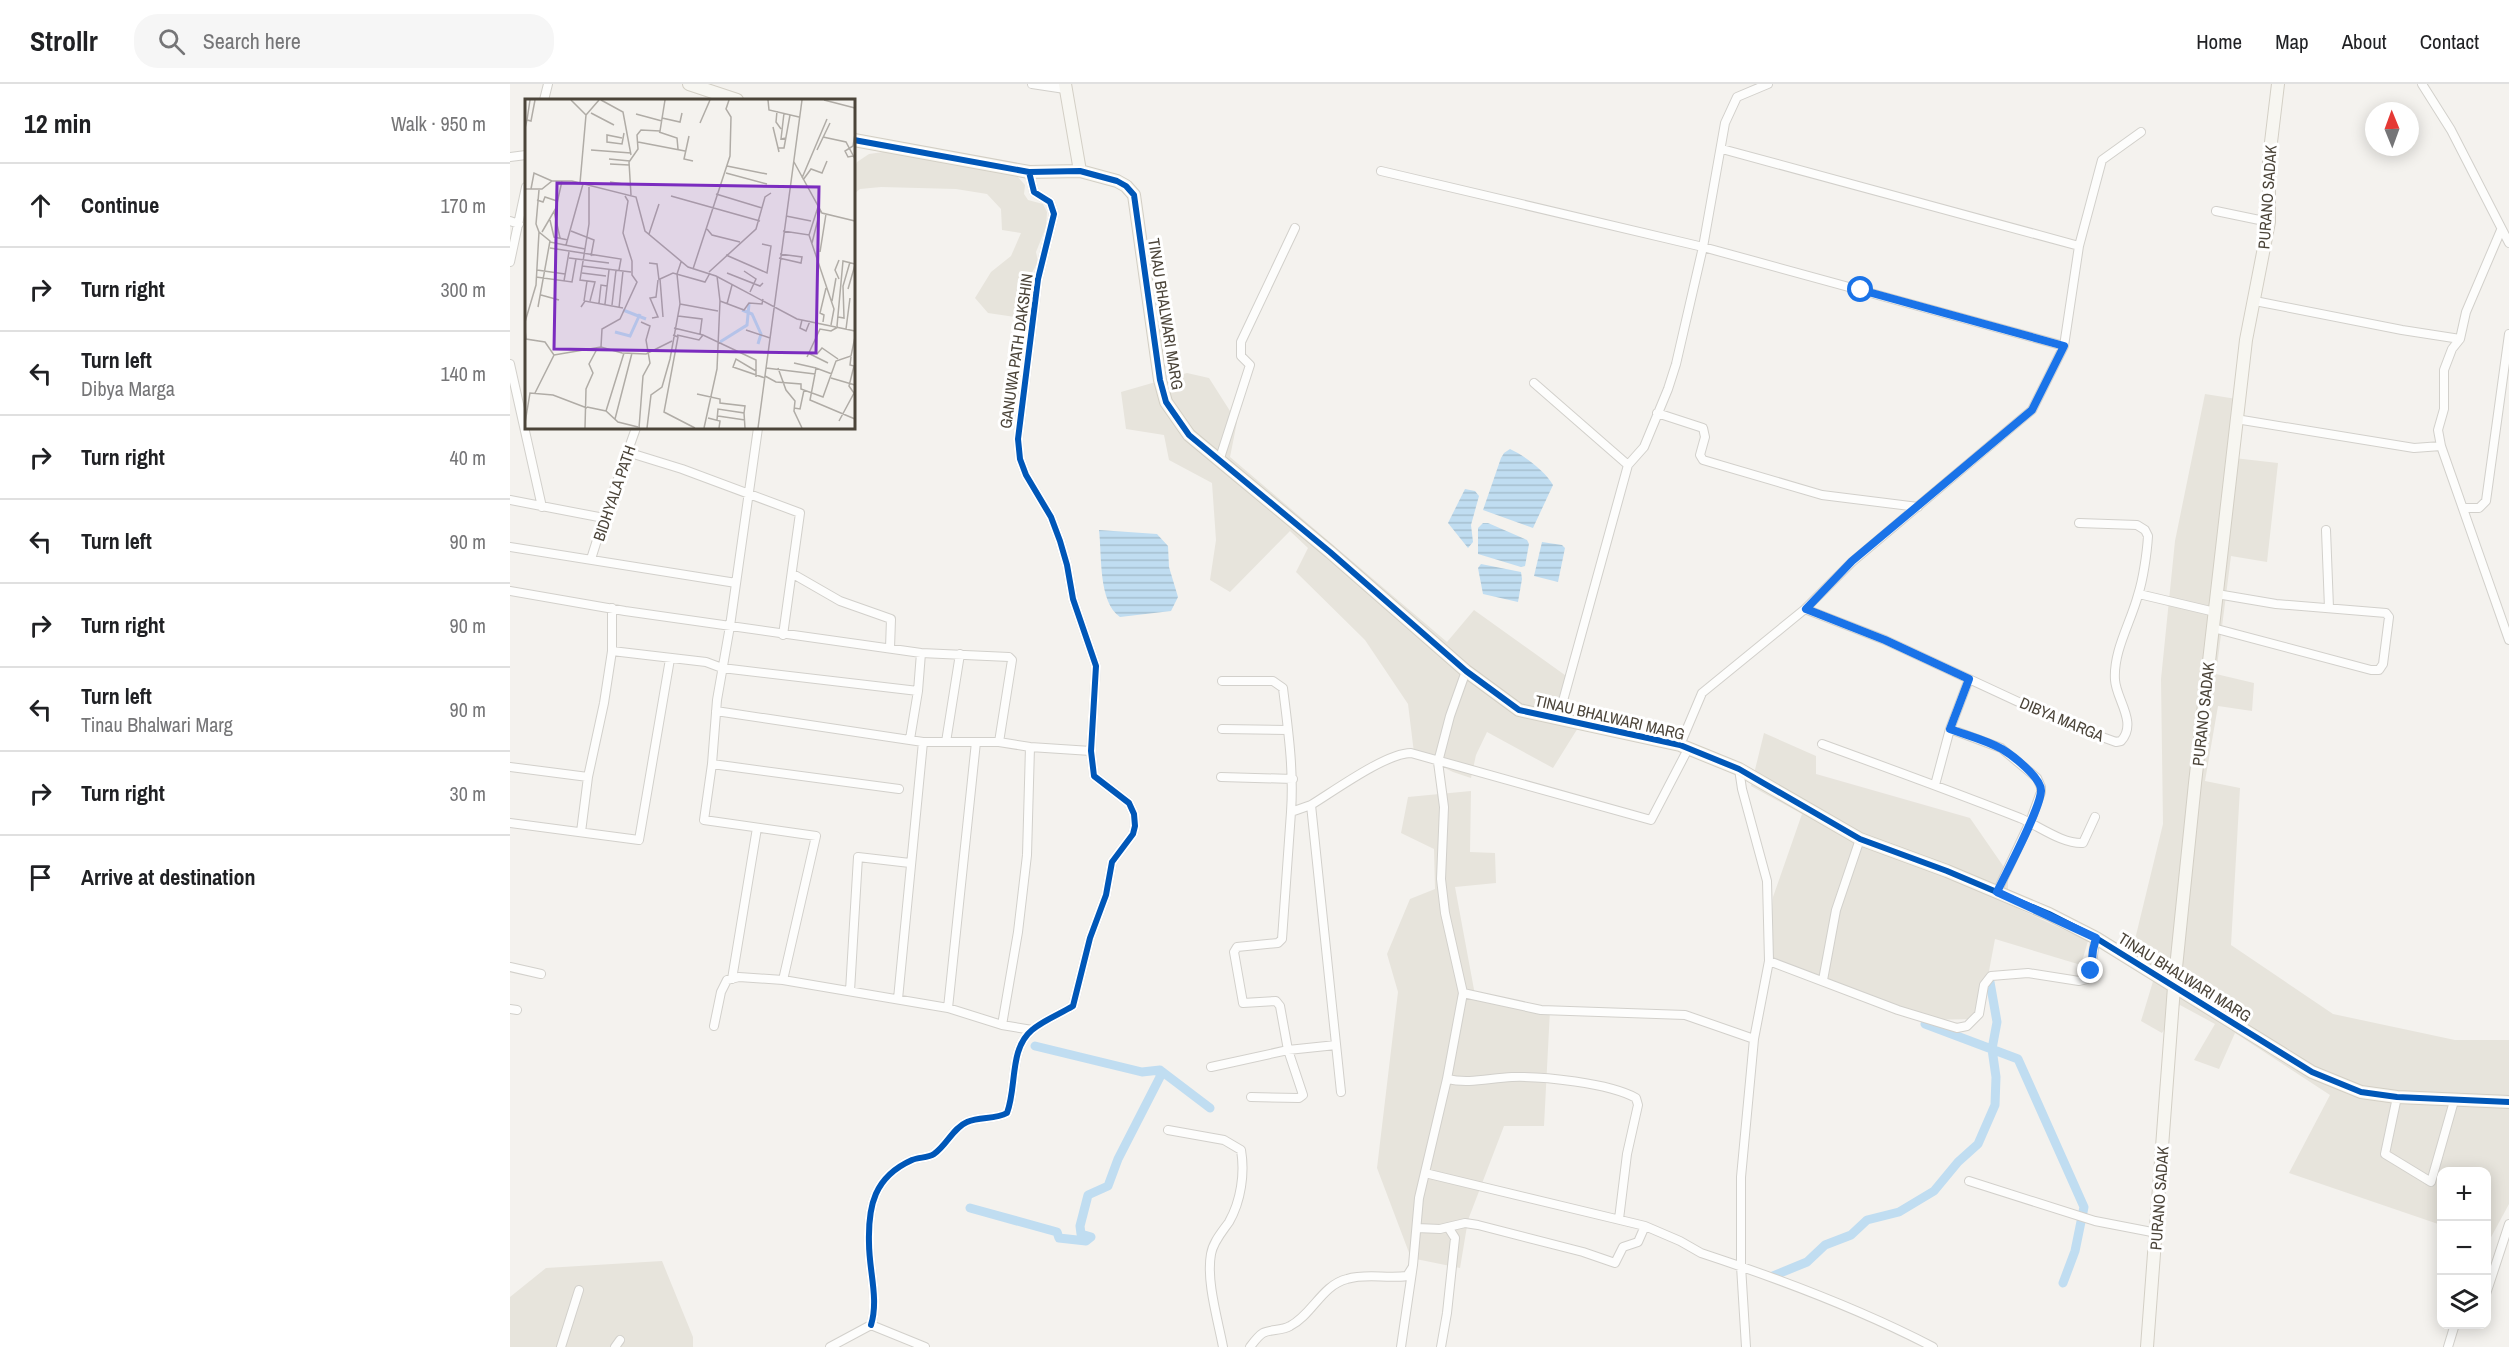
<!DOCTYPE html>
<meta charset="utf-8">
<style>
:root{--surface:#fff;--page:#f6f6f6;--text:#202124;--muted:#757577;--line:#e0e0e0}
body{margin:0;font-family:"Archivo Narrow",sans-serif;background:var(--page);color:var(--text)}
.controls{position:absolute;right:18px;bottom:18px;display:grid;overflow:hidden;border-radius:12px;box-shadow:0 3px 15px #0003}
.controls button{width:54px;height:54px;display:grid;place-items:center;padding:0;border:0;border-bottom:2px solid var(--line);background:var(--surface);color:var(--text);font:30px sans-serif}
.compass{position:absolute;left:1855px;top:18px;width:54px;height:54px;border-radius:50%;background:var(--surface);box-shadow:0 3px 15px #0003;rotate:359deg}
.stop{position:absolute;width:18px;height:18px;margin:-14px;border:4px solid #1a73e8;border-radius:50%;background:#fff}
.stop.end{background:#1a73e8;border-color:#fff;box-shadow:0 2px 6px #0008}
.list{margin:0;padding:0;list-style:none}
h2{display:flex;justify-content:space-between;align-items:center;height:78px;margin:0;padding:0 24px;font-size:26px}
h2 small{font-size:20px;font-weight:400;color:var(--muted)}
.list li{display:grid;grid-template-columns:39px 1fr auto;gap:18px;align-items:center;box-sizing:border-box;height:84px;padding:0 24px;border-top:2px solid var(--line)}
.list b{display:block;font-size:22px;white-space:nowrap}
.list p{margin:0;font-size:20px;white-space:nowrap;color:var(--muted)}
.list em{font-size:20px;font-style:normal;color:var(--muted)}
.icon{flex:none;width:33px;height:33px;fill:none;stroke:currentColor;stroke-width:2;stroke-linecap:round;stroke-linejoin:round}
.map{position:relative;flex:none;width:1999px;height:1263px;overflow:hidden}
header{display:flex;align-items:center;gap:36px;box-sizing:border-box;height:84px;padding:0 30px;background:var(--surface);border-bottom:2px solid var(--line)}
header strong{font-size:28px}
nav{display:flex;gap:33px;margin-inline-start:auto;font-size:21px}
.search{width:420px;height:54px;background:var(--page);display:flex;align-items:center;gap:15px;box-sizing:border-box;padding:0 21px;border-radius:24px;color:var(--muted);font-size:22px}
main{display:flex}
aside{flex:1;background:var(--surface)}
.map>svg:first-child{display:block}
.residential{fill:#e7e4dc}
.water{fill:url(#water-rules)}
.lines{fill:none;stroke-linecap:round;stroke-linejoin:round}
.canal{stroke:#c0ddf1;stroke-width:9}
.street-casing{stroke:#d2d0cb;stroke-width:10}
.secondary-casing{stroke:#d3cfc5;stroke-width:14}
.street{stroke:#fdfdfc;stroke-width:8}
.secondary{stroke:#f7f6f1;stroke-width:12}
.cycleway-casing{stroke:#fff;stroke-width:10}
.cycleway{stroke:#0057b8;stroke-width:6}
.route{stroke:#1a73e8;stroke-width:8}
.labels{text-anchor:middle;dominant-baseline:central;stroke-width:6;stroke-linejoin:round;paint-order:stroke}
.street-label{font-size:16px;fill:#4b4439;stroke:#fff}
.inset-river{fill:none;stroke:#c0ddf1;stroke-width:3}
.inset-road{fill:none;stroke:#b0aca6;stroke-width:1.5}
.view{fill:#7b2cbf;fill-opacity:0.15;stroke:#7b2cbf;stroke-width:3}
.inset-edge{fill:none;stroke:#4b4439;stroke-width:3}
</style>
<header>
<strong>Strollr</strong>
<div class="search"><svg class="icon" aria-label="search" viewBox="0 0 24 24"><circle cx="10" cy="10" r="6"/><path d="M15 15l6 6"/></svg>Search here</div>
<nav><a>Home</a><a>Map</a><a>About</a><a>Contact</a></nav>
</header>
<main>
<aside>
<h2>12 min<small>Walk · 950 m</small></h2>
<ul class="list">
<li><svg class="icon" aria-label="ahead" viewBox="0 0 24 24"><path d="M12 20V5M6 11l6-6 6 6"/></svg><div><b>Continue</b></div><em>170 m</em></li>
<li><svg class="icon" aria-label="right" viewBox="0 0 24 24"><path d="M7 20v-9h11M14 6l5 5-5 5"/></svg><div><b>Turn right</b></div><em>300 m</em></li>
<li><svg class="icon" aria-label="left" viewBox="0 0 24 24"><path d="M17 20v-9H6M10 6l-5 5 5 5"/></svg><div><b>Turn left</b><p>Dibya Marga</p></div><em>140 m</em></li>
<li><svg class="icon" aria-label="right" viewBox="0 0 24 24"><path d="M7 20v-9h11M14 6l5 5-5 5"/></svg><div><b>Turn right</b></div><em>40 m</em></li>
<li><svg class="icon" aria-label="left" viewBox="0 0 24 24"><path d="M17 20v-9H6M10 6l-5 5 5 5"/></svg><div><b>Turn left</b></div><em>90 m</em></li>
<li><svg class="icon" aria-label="right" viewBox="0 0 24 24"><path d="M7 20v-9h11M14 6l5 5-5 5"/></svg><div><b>Turn right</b></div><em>90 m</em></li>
<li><svg class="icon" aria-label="left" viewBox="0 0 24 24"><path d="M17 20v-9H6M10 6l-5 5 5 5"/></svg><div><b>Turn left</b><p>Tinau Bhalwari Marg</p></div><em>90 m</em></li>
<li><svg class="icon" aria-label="right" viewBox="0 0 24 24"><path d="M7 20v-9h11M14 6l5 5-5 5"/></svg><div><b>Turn right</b></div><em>30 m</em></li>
<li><svg class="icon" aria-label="arrive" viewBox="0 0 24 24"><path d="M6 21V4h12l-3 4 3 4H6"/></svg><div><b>Arrive at destination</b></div></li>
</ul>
</aside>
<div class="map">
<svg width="1999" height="1263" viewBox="0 0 1999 1263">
<defs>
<pattern id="water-rules" width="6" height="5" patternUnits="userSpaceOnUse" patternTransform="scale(1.5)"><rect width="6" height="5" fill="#c0ddf1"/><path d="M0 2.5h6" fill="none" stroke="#a6bfcf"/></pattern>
</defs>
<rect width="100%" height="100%" fill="#f4f2ee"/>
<path class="residential" d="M373 68 397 69 507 92 515 101 514 110 518 116 533 120 537 128 536 143 526 168 528 178 520 192 515 227 505 233 478 229 465 214 481 188 501 172 511 149 492 146 491 125 477 110 446 105 371 103 350 105 344 110V85L347 78 359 70Z
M677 289 699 294 727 338 720 373 937 558 964 526 1059 594 1046 622 1071 639 1043 684 977 648 966 671 961 694 943 688 904 669 898 620 855 556 786 488 798 464 780 447 720 508 700 496 706 456 702 399 659 376 654 351 616 345 611 308Z
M1695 310 1733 316 1724 374 1768 379 1757 478 1721 472 1706 590 1744 599 1742 627 1708 622 1695 697 1730 704 1721 861 1823 930 1945 956H1999V1120L1979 1157H1976V1088H1932L1931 1141 1779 1089 1820 1011 1725 949 1709 985 1684 976 1705 940 1670 921 1652 949 1631 937 1644 894 1620 876 1653 740 1651 595 1665 457Z
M1254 649 1306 672V690L1460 734 1498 789V820L1578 857 1571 881 1485 855 1470 935 1406 936 1260 882 1263 813 1292 730 1241 702Z
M961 707 960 768 985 769 986 799 945 803 965 911 1040 926 1034 1042H994L958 1136 950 1184 901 1174 867 1084 888 908 877 870 900 815 925 805 924 765 891 749 898 713Z
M152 1177 183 1253V1263H0V1213L36 1184Z"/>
<path class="water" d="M1000 365C1015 372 1035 387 1043 401L1023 444 973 426 991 374 994 369Z
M955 405 965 407 969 412 961 441 963 458 958 464 938 439Z
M973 439H978L1017 456 1019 460 1015 482 1011 483 968 470V444Z
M589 446 647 450 658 462 659 483 668 513 661 527 610 533C588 518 592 471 589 446Z
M1032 458 1052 461 1055 464 1048 498 1024 492Z
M971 480 1011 488 1012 495 1008 518 973 510 968 484Z"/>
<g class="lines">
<path class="canal" d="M1415 940 1508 975 1574 1123 1565 1167 1553 1199
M525 962 632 988 650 986 700 1024
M460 1124 547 1148 549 1154 576 1157 581 1153 571 1150 570 1142 577 1115 578 1111 598 1102 608 1075 650 993V986
M1263 1192 1297 1178 1315 1161 1341 1151 1357 1136 1389 1128 1424 1107 1448 1078 1468 1060 1485 1021 1486 993 1482 965 1487 938 1480 898"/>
<g class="street-casing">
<path id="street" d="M522 0 555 5
M1912 0 1941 46 1999 159
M34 16 38 0
M1212 65 1569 162
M0 73 16 71
M871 87 1193 163 1554 262
M1706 127 1759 138
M0 137 9 140
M0 178 16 103
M1745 217 1892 246 1950 255
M0 280 32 423
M1024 299 1118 381
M1147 329 1193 344 1195 353 1190 371 1193 376 1312 411 1408 423
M1726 335 1904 364 1931 362 1928 346 1934 325V286L1942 265 1950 255 1956 228 1991 146
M248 344 220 542 207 616 202 680 194 736 306 752 273 896
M1931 362 1999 556
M117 368 172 385 290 429 273 551
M709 377 740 281 731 272V258L785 144
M0 416 94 434
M1953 424H1969L1976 417 1999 250
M1816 446 1819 524
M0 463 226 499
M81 475 94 434 126 344
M283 490 330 517 381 535 380 564
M0 507 115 527 411 569 499 573 502 576 489 658
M1629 510 1705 528
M1295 525 1375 556 1556 640 1606 658 1611 657C1628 639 1606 615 1605 596 1603 567 1621 538 1628 511 1633 496 1637 469 1638 452L1635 446 1627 441 1569 439
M1703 544 1861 586H1869L1873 580 1879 533 1876 529 1766 520 1707 510
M102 567 196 578 212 584 408 607
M712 597H763L773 604C778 645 784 686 781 728L801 721
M206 627 413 658H489L520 663 581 667
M1048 635 1118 381 1134 363 1158 305 1166 280 1193 163 1215 39 1227 13 1258 0
M712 645 778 646
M1440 645 1491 664 1527 694 1531 703V708L1520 738 1487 808
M400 655 408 607 411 569
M436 658 450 570
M1312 660C1378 684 1444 708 1510 734 1529 742 1552 760 1573 759L1585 733
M1170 661 1192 609 1295 525 1342 478 1522 326 1554 262 1569 162 1592 76 1631 48
M202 680 389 705
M0 683 78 693
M1229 685 1232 705 1257 797 1259 877 1244 955 1231 1093V1182L1236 1263
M711 693 783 695
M1425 701 1440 645 1459 595
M0 739 129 756 160 575
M71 748 78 693 94 619 102 567V524
M1259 877 1388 926 1447 944 1457 942 1469 930 1474 901 1481 892 1518 889 1569 897 1577 895C1584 883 1582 868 1586 854
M0 883 31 890
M222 895 247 744
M1313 896 1326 826 1350 755
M340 907 348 773 400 779
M953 909 1031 926 1175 931 1244 955
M388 915 413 658
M438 924 466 658
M0 925 7 926
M492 941 508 848 517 771 520 663
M204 942 211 908 217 896 229 893 273 896 438 924 492 941 522 946
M701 983 778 966 826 961
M937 995C960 1000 979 994 1002 993 1032 992 1099 999 1126 1014L1128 1021 1117 1070 1109 1135
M831 1008 801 721C824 707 876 669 901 669L1141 736 1178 665
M741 1013 789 1014 793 1011 778 966 770 922 766 917 733 919 724 868 727 863 768 859 772 855 781 728
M1887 1013 1875 1070 1921 1098 1944 1017
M658 1046 714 1056 731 1066C735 1089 731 1117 719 1138 712 1148 703 1158 701 1170 696 1197 708 1236 713 1263
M915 1089 1135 1142 1170 1157 1191 1169C1270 1195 1350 1225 1423 1263
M1459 1097 1585 1137 1647 1149
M938 1143 955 1139 968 1141 1073 1168 1105 1179 1113 1163 1128 1158 1135 1142
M907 1144 930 1145 938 1143 945 1154 937 1229 931 1263
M1976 1210 1999 1140
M361 1241C369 1215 359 1187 359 1159 358 1122 364 1093 402 1076 409 1073 418 1074 424 1070 437 1061 443 1044 457 1038 470 1032 485 1036 497 1029 507 1003 499 965 522 946 534 936 550 930 563 922L580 854 596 811 602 778 623 750 625 742 624 730 619 719 584 692 581 667 586 582 563 515 557 481 550 457 541 433 516 391 510 375 508 355 528 195 544 130 540 118 524 108 519 88
M51 1263 69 1206
M105 1263 110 1256
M320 1263 361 1241 415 1263
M740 1263C743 1259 748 1252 753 1249 760 1245 772 1247 780 1242 802 1231 812 1201 837 1195 857 1189 876 1195 897 1192L902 1184
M891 1263 903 1181 909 1114 937 995 953 909 935 829 931 795 934 723 928 678 940 632 956 587
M1938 1263 1945 1240"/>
</g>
<g class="secondary-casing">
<path id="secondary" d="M179 0 227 16
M555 0 570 87
M344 56 519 88 570 87 607 97 616 102 624 111 650 296 656 318 679 351 820 468 956 587 1009 626 1170 661 1229 685 1350 755 1437 787 1539 830 1586 854 1802 988 1851 1008 1887 1013 1999 1018
M1637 1263 1664 903 1685 699 1736 256 1759 138V75L1768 0"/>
</g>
<use href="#street" class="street"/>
<use href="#secondary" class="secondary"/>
<g class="cycleway-casing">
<path id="cycleway" d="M344 56 519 88 570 87 607 97 616 102 624 111 650 296 656 318 679 351 820 468 956 587 1009 626 1170 661 1229 685 1350 755 1437 787 1539 830 1586 854 1802 988 1851 1008 1887 1013 1999 1018
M361 1241C369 1215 359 1187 359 1159 358 1122 364 1093 402 1076 409 1073 418 1074 424 1070 437 1061 443 1044 457 1038 470 1032 485 1036 497 1029 507 1003 499 965 522 946 534 936 550 930 563 922L580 854 596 811 602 778 623 750 625 742 624 730 619 719 584 692 581 667 586 582 563 515 557 481 550 457 541 433 516 391 510 375 508 355 528 195 544 130 540 118 524 108 519 88"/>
</g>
<use href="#cycleway" class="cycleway"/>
</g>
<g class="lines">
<path class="route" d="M1351 206 1554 262 1522 326 1342 477 1296 525 1375 556 1459 595 1440 645C1456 651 1476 656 1492 665 1502 671 1532 694 1531 707 1530 726 1497 787 1487 808L1586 854 1583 866 1581 887"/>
</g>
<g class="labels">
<g class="street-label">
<text transform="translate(1757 113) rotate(-86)">PURANO SADAK</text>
<text transform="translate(656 230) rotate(81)">TINAU BHALWARI MARG</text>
<text transform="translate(506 267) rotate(-82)">GANUWA PATH DAKSHIN</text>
<text transform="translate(104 409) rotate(-71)">BIDHYALA PATH</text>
<text transform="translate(1693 630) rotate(-84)">PURANO SADAK</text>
<text transform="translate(1100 633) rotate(13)">TINAU BHALWARI MARG</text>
<text transform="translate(1552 635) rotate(23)">DIBYA MARGA</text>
<text transform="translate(1675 893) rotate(32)">TINAU BHALWARI MARG</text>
<text transform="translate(1649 1114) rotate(-86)">PURANO SADAK</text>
</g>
</g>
<g transform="translate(15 15)">
<rect width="330" height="330" fill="#f4f2ee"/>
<path class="inset-river" d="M98 211 121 220M217 211 227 215 236 235 233 245M90 233 105 237 115 215M195 243 222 226 224 205"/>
<path class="inset-road" d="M46 1 61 16 55 84M76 1 98 13 106 56M243 1 244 11 274 18M299 1 330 9M252 12 251 23 256 30M66 14 89 26M259 14 256 40 261 39M111 15 137 22M61 16 74 1M137 19 155 23 157 14M2 21 5 1M175 24 185 1M248 28 254 53M0 29 2 21 6 22 10 1M134 33 152 39 153 50M164 37 159 60 168 62M298 38 321 43 330 60M97 39 82 36V43L97 45 99 34M113 43 160 52M253 49H259L265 16M66 51 106 54M292 51 305 24M328 57 323 58 320 52 328 47 330 35M84 60 105 62M269 63 297 114 330 122M85 65 104 66M202 67 242 75M201 74 242 85M277 79 302 20M278 81 286 70 297 74 302 62M85 83 105 86M64 88V125L55 181 70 183 65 202M0 90H17L27 82H47L111 98 120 132 163 168 191 177 272 220 330 232M6 90 9 74 27 82M191 95 237 109M106 96 104 63 113 50 112 36 116 31 135 32 140 1M146 97 235 122M12 101 18 103 20 98 32 102M29 112 35 139M261 117 286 122M25 121 29 138 43 141M182 130 187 136 215 143M46 132 69 141 66 157M258 132 284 136 293 108M17 133 31 109 37 82M124 135 134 105M284 136 309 210 306 226M25 143 60 150M287 144 295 112M41 146 58 85M25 149 96 160 94 171M295 153 301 115M201 156 242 174 246 147 237 145M44 159 84 164M254 159 276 164 277 158 255 155M124 164 132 165 134 181M57 167 106 173M168 170 205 57 206 18 201 10 204 1M12 171 40 175M219 172 231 180 225 193M184 173 231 130 240 98 246 94M57 174 81 177M202 174 235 187 238 184M11 178 47 183 51 160M314 180 310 171 314 161M39 182 44 153M323 190 330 166M16 196 34 201M59 202 62 182M195 202 219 211 224 204 237 205 238 200M307 202 311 179M74 204 76 186 82 187M80 205 84 171M155 205 193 212M202 205 207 186M87 206 91 171M13 208 25 142 14 133 11 125 14 91M56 208 60 202 98 209M94 209 98 172M153 217 177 220 175 235M138 218 135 180 148 174 180 183 185 174M313 218 319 219 318 187 325 163M127 219 133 218 125 199 131 198 133 181M277 221 275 229 281 232 285 222M0 223 11 186 14 133M298 223 299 216 295 214 301 189M312 227 318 162 330 165M149 229 178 236 231 261V278M321 230 325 199M0 231 1 240 20 243 29 256 10 294M221 231 245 239M148 236 153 238 139 313 170 329M152 236 174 241 178 236M76 248 77 230 95 220 112 183 107 176V162L98 134 103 102 100 97M283 254 303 264M292 255 297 249 313 260M29 256 76 248 97 254 121 255 147 242M282 258 295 230 306 232 313 228M269 264 291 269M241 269 290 275M253 269 261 291 270 302 269 312 277 329M231 272 211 260 208 268 240 279M290 275 285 301 330 320M290 275 291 269 307 275M240 277 251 283 276 285V290L298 298 311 262 326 257 330 238M306 279 330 286M172 295 195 300V304L220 307 219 314M62 308 81 312 93 323 113 328M269 309 275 310 279 291M81 312 99 254M193 317 220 321M183 319 195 322 194 329M90 320 107 254M192 321 193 310 219 314 220 329M314 322 329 294 324 287 329 267 325 266 326 258M0 324 5 294 28 296 62 309M60 329 61 290 68 274 64 265 72 250M114 329 118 277 125 264 121 241 125 227 116 223M122 329 126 296 137 288 145 260 155 205 152 175 156 163M179 329 192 270 195 202 192 177M233 329 277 1"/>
<path class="view" d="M32 84 294 88 291 254 29 250Z"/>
<rect width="330" height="330" class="inset-edge"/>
</g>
</svg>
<div class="controls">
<button>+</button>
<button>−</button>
<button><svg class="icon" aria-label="layers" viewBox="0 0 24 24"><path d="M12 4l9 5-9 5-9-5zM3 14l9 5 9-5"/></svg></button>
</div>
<svg class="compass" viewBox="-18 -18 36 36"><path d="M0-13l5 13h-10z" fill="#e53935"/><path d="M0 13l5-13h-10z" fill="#757577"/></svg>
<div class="stop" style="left:1351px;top:206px"></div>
<div class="stop end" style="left:1581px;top:887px"></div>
</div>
</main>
